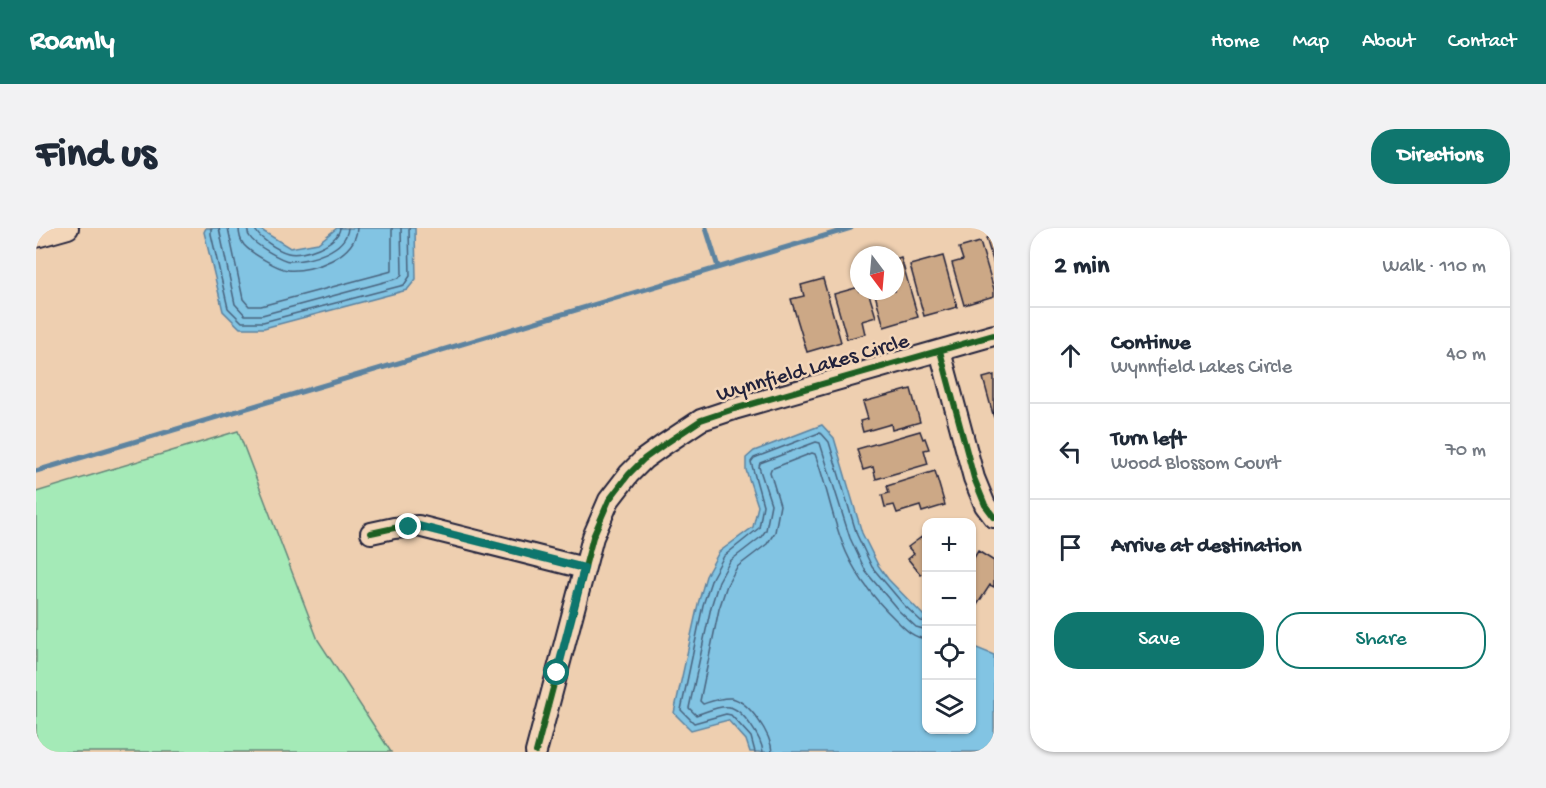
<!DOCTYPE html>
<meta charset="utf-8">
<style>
:root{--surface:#fff;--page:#f2f2f3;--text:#1f2937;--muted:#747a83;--line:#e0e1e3;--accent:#0f766e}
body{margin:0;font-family:"Gochi Hand",sans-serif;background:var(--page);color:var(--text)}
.controls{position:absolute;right:18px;bottom:18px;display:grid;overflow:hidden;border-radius:12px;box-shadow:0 2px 4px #0004}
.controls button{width:54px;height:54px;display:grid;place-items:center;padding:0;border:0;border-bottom:2px solid var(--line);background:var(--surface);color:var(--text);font:30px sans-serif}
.compass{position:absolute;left:814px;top:18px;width:54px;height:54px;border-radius:50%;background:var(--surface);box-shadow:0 2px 4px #0004;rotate:164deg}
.stop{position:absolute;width:18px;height:18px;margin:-14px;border:4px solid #0f766e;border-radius:50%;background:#fff}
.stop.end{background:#0f766e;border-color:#fff;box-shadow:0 2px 6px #0008}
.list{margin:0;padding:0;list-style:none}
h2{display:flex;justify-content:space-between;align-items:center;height:78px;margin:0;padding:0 24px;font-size:26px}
h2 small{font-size:20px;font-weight:400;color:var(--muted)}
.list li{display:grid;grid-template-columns:39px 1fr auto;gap:18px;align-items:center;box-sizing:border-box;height:96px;padding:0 24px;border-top:2px solid var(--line)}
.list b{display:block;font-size:22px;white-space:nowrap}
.list p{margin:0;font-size:20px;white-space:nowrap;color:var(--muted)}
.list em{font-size:20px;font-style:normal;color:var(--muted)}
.actions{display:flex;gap:12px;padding:18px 24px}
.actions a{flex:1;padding:14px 0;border:2px solid var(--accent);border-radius:24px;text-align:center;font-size:21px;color:var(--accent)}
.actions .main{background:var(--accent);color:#fff}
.icon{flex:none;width:33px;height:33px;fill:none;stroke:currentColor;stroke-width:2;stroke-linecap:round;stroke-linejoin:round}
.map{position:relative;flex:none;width:958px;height:524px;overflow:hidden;border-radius:24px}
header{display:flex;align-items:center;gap:36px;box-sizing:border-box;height:84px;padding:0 30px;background:var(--accent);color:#fff}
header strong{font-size:28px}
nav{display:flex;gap:33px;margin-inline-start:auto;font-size:21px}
.intro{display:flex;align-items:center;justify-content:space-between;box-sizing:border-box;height:144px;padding:0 36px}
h1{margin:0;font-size:42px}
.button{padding:15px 27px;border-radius:24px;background:var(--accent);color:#fff;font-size:21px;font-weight:700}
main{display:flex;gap:36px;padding:0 36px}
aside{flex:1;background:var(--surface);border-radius:24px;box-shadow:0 2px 4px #0004}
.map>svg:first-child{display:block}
.green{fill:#a4eab7;stroke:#638679;stroke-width:1.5}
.water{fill:#82c4e3;stroke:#5c83a0;stroke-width:1.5}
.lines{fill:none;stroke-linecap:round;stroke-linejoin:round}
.shore{stroke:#48637e;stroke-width:1.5}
.stream{stroke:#5c83a0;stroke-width:5}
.building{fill:#cca886;stroke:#22223b;stroke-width:1.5}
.minor-casing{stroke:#22223b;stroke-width:24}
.minor{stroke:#f3d6b9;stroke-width:20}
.cycleway-casing{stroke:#f3d6b9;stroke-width:10}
.cycleway{stroke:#1b5e20;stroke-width:6}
.route{stroke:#0f766e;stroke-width:8}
.labels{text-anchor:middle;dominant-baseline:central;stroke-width:5;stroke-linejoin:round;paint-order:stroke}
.street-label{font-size:22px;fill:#22223b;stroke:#f3d6b9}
</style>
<header>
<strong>Roamly</strong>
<nav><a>Home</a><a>Map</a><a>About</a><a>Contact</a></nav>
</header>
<div class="intro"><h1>Find us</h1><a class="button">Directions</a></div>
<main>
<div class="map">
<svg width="958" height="524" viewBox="0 0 958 524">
<rect width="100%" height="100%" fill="#eecfb0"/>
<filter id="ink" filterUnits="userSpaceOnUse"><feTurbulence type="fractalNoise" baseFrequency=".0167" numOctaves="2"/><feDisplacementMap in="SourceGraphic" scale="12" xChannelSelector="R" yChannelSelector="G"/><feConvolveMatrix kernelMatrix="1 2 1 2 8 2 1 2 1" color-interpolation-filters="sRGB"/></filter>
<g filter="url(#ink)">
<path class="green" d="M202 203 282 412 355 524H0V264Z"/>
<path class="water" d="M170 0H222L254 20 282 15 301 0H379L380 51 371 62 228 100H204L187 83 168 4Z
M786 197 798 210 826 305 842 337 852 351 890 390 891 502H936V418L958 427V524H714L710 512 692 492 655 502 638 485 662 376 670 348 683 324 717 299 722 278 710 242V230L718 223Z"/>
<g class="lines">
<path class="shore" d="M175 0V6L192 80 206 94H227L368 57 374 48 373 0
M183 0 199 76 209 87H226L363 50 366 46 365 0
M192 0 207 71 213 78H225L356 43V0
M203 0C203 6 204 12 208 17 215 25 242 41 252 42 277 44 320 28 321 0
M212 0C212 4 211 6 214 9 218 16 246 33 254 33 273 33 310 23 312 0
M219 0C220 9 243 23 252 25 266 29 302 16 304 0
M719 524 715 509 695 487 690 486 658 495 645 482 667 377 676 350 688 328 723 300 727 277 715 234 718 230 783 205 786 206 793 214 821 307 836 339 868 377 885 393 891 394
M727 524C726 511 707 481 693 479 683 477 670 484 660 487L653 480 675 379 683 353 694 333 725 309 730 302 735 276 723 239 724 235 780 214 784 215 814 310 830 344 863 383 880 399 891 402
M736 524C735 506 713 473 695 470 686 469 676 473 667 476L664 473 683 381 691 357 701 339 731 316 739 304 744 277 734 244 735 241 776 225 779 226C790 255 795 285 806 314 817 344 837 370 860 392 869 401 877 410 891 411"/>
<path class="stream" d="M670 0 682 39
M0 243 815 0"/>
</g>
<path class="building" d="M958 8V36L950 10Z
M944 14 958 61V68L928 77 916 35 927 32 923 20Z
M907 28 921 79 888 88 874 37Z
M865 30 882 89 848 99 838 63H859V32Z
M787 51 805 114 771 124 755 71 768 68 765 57Z
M823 59V63H832L840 89 826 93 829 106 811 111 798 66Z
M958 147V190L947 150Z
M875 161 884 194 856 202 855 196 827 204 824 193 832 191 827 174Z
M884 203 887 211 889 210 893 221 888 222 892 236 840 251 837 239 827 242 821 221Z
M899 243 909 277 886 284 884 278 861 285 858 277 849 279 846 267 853 265 851 258Z
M891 305V343L885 347 872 331 878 326 872 319Z
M942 323 958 333V359L954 357 941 377 936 374V333Z"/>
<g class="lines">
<g class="minor-casing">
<path id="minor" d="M0 9 32 0
M904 123 938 250 949 277 958 289
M335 305 358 300 382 298 548 340
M500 524 557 309 573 272 593 246 608 231 626 218 665 192 698 181 958 107"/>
</g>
<use href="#minor" class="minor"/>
<g class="cycleway-casing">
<path id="cycleway" d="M904 123 938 250 949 277 958 289
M335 305 358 300 382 298 548 340
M500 524 557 309 573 272 593 246 608 231 626 218 665 192 698 181 958 107"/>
</g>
<use href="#cycleway" class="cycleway"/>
</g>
</g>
<g class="lines" filter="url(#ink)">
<path class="route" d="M373 299 382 298 548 340 521 445"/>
</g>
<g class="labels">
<g class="street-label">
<text transform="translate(777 141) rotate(-16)">Wynnfield Lakes Circle</text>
</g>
</g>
</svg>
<div class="controls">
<button>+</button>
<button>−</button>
<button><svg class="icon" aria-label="locate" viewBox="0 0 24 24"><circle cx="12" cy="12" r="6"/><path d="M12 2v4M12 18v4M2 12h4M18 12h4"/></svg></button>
<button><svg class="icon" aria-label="layers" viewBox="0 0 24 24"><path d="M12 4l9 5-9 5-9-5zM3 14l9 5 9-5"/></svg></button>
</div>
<svg class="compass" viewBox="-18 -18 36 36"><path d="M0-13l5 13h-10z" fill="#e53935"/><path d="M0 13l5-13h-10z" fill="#747a83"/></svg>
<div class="stop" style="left:521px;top:445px"></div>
<div class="stop end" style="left:373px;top:299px"></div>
</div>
<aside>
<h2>2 min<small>Walk · 110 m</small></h2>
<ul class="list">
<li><svg class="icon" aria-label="ahead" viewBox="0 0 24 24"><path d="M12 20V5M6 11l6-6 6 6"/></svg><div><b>Continue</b><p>Wynnfield Lakes Circle</p></div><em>40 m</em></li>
<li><svg class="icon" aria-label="left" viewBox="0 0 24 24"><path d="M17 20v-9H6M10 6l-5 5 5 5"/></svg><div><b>Turn left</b><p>Wood Blossom Court</p></div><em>70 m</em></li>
<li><svg class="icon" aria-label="arrive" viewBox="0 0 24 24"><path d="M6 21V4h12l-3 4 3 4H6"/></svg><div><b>Arrive at destination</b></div></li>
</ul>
<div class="actions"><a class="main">Save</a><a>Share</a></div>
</aside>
</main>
